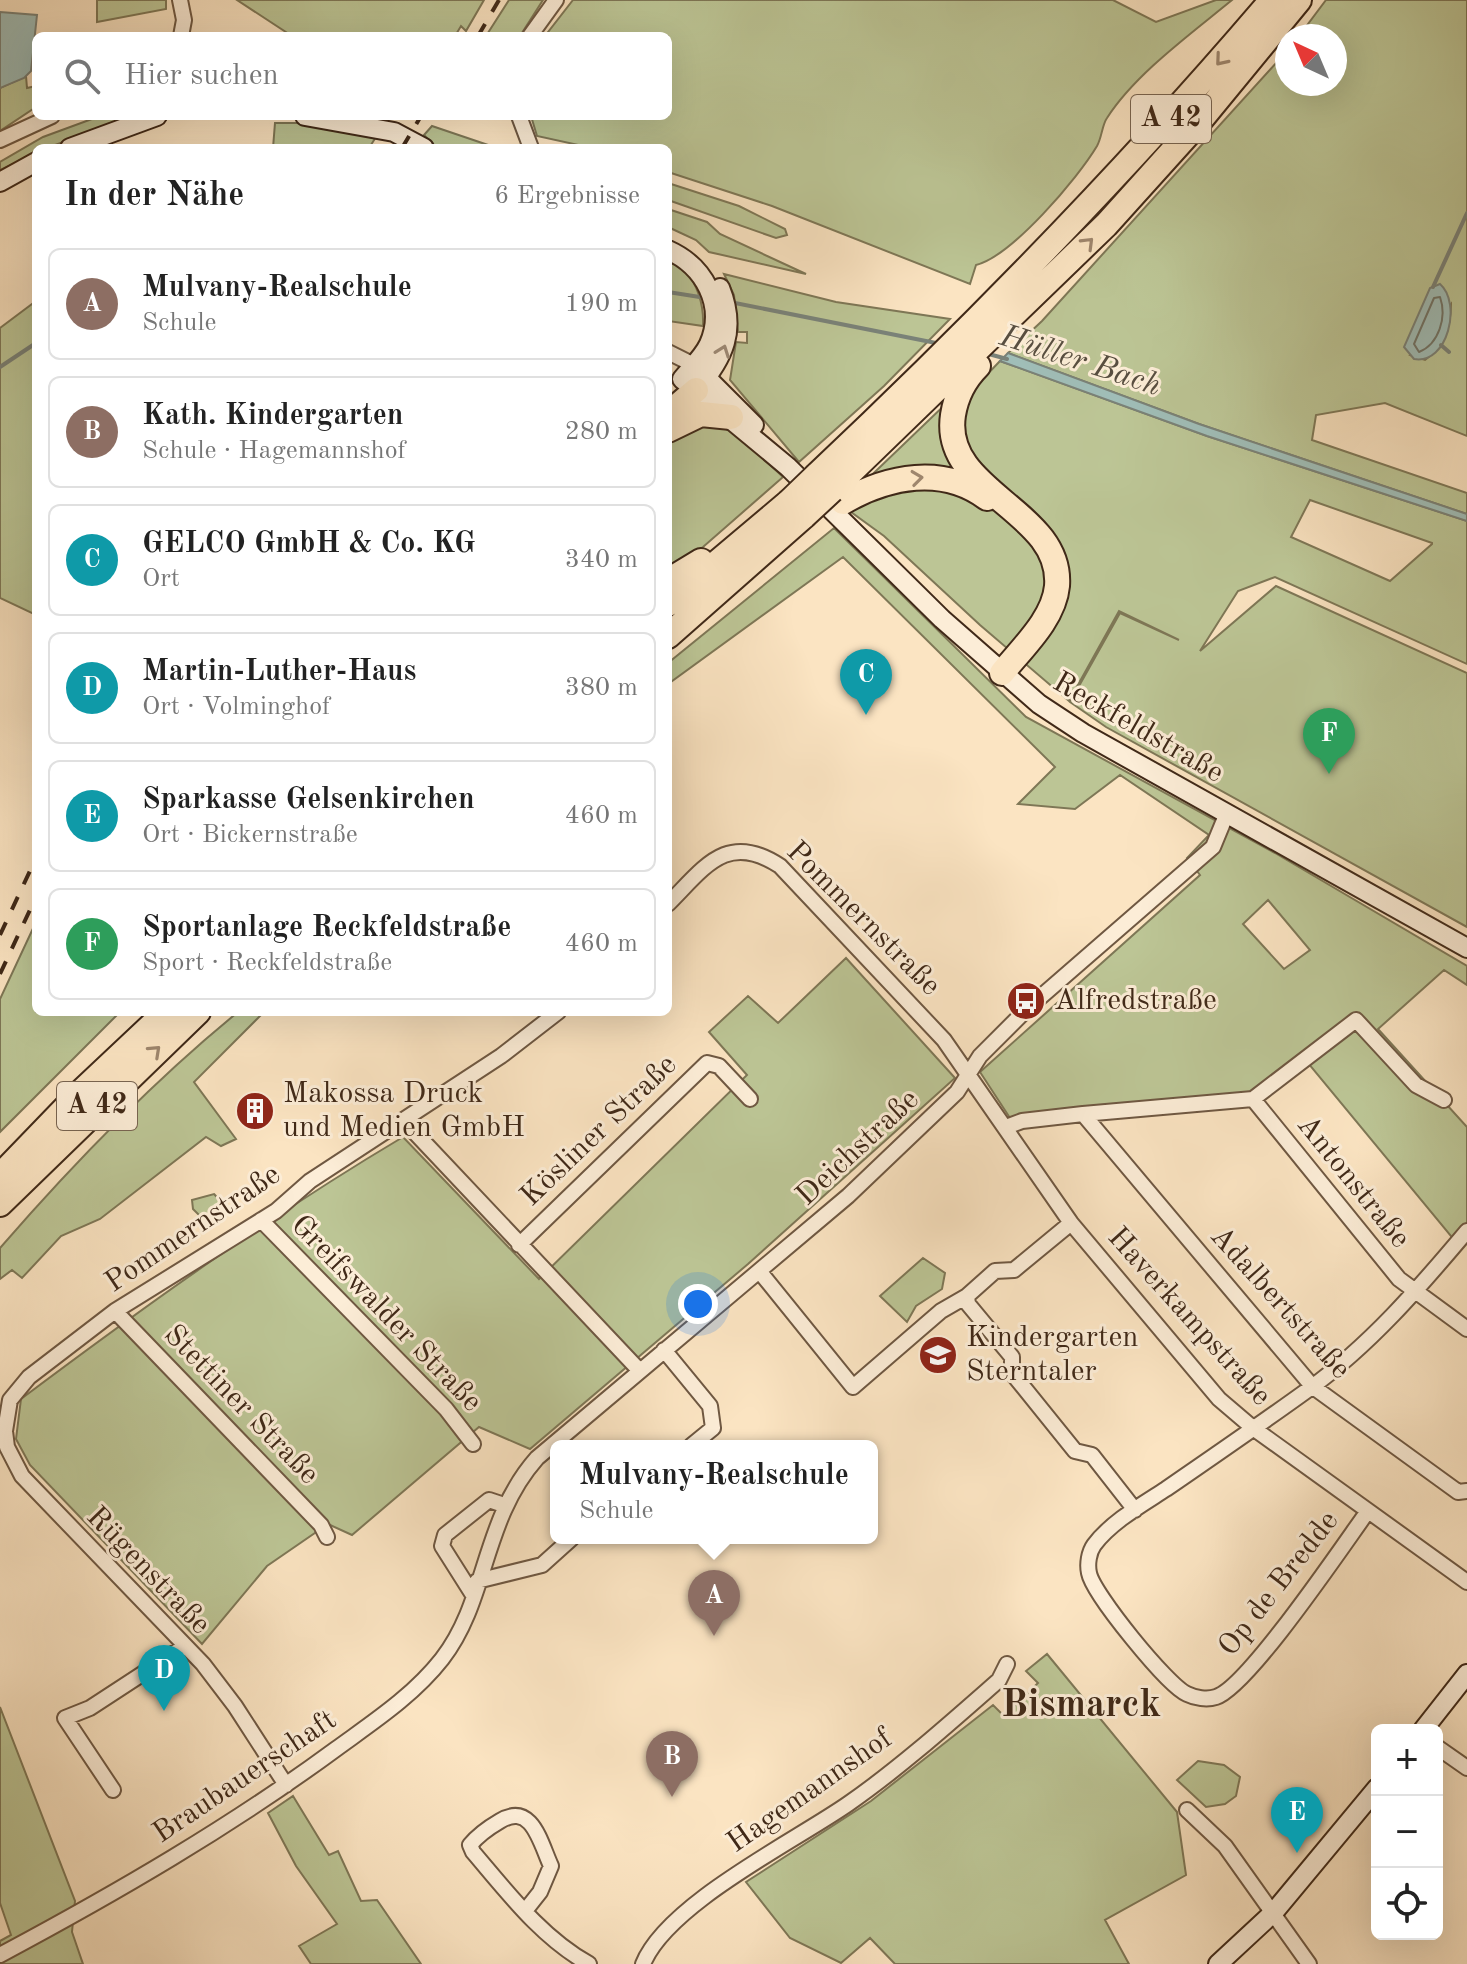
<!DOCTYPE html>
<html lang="de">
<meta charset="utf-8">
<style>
:root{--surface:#fff;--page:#f2f2f2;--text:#222;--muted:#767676;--line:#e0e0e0;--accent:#d93025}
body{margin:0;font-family:"Old Standard TT",serif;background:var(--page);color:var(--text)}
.controls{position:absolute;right:24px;bottom:24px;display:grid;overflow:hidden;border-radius:12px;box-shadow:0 8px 32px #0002}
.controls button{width:72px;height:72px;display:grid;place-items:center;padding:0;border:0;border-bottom:2px solid var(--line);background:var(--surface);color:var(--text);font:40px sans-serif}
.compass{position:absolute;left:1275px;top:24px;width:72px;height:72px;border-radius:50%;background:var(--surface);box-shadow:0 8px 32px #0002;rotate:316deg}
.you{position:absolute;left:698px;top:1304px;width:28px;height:28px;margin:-20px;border:6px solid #fff;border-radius:50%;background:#1a73e8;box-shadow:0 0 0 12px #1a73e833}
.badge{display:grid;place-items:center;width:52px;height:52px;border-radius:50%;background:var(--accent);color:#fff;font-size:26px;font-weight:700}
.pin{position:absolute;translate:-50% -66px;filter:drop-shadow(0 2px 4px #0008)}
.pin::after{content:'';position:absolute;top:42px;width:28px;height:24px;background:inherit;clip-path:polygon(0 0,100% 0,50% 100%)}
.popup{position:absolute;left:550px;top:1440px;width:328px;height:104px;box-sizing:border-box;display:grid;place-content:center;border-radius:12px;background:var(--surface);filter:drop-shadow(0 2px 6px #0005);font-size:26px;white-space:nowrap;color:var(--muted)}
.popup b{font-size:30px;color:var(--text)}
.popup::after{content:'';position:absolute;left:50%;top:100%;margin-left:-16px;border:16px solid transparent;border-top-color:var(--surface)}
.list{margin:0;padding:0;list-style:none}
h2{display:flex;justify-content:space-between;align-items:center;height:104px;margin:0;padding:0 32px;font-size:34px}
h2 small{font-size:26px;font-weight:400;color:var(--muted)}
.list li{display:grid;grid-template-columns:52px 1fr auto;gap:24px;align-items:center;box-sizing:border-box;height:112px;margin:0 16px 16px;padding:0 16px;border:2px solid var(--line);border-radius:12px}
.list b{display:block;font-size:30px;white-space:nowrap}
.list p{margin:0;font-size:26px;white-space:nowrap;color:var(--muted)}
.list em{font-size:26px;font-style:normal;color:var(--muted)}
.icon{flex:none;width:44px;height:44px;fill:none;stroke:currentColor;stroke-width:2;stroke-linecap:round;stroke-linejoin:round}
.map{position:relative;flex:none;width:1467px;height:1964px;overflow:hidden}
.search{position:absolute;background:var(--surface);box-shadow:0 8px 32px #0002;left:32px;top:32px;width:640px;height:88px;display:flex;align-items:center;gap:20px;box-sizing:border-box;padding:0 28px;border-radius:12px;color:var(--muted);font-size:30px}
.panel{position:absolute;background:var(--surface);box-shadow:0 8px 32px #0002;left:32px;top:144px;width:640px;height:872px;border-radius:12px}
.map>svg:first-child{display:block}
.green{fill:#bcc595;stroke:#7e7756;stroke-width:2;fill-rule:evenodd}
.water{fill:#a0beb8;stroke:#7a8278;stroke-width:2}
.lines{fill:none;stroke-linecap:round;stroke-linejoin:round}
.shore{stroke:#707468;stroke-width:2}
.stream{stroke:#7a8278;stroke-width:4}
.street-casing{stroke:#6f5842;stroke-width:18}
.secondary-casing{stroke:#402918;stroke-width:22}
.highway-casing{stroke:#402918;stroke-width:28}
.street{stroke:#fcedd7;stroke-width:14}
.secondary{stroke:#fcedd7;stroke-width:18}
.highway{stroke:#fbe4c2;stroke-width:24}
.rail{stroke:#402918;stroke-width:4;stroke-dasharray:14 14;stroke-linecap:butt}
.highway-bridge-casing{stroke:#402918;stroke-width:28;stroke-linecap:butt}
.highway-bridge{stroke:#fbe4c2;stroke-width:24}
.oneway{stroke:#9e866d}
.oneway2{stroke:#9e8b78}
.labels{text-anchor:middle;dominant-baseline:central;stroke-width:6;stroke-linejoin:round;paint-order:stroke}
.shield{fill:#fcedd7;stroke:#786451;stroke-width:2}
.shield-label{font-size:28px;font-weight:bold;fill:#402918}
.street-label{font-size:30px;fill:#402918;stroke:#fcedd7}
.poi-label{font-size:30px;fill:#402918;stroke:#fcedd7;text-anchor:start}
.water-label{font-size:32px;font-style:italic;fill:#584e40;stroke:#fcedd7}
.district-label{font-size:38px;font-weight:bold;fill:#402918;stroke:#fcedd7}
</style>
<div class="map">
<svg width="1467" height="1964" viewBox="0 0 1467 1964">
<rect width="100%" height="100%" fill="#fbe4c2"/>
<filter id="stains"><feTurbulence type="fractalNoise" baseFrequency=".0025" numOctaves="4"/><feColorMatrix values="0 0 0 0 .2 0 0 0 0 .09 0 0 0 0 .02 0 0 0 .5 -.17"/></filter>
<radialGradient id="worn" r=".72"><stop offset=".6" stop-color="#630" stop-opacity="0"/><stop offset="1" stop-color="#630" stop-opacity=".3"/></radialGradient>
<path class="green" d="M97 0H166V9L97 22Z
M237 0H484L466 31 461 26 455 36H292Z
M509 0H543L520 36H486Z
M573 0H1113L1156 22 1216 0H1232C1192 33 1135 74 1107 118 1102 125 1102 137 1097 146 1078 178 1012 256 976 265L970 284 772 206 668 172V148H592L537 136 531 116H668V36H545Z
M1326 0H1467V436L1385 403 1316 415 1312 440 1467 493V514L1199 424 1008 353 1042 321 1287 51V84H1335V36H1299ZM1451 304C1451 328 1444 346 1425 360L1410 355Z
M26 76 27 88 36 86V107L0 131V88Z
M100 116H134L47 148H36V153L0 170V162L43 137Z
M275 123H314L376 137 369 148H273Z
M432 126 497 148H437L424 135Z
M668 183 739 206 785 229 787 235 776 238 668 200Z
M668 209 707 222 720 234 806 274 709 252 696 240 668 227Z
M668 263 683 266C697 285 704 302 703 326L668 321Z
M724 274 836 302 950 319 884 386 799 462 730 380 736 342 747 343V332H738L734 295Z
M36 301V615L0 598V328Z
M1000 361 1207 436 1467 521V664L1275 577 1238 591 1200 651 1276 586 1467 673V927L1106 727 1070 702 1120 613 1179 640 1119 611 1069 701 980 625 884 536 851 512 855 491 954 396 981 381ZM1310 500 1432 543V544L1390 581 1291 537Z
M696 422 734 431 783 477 703 547 668 569V438Z
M834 528 1026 717 1275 853 1467 966V985L1444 970 1378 1029 1467 1127V1226L1455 1241 1304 1058 1255 1092 1010 1118 980 1072 1200 875 1187 858 1209 835 1120 775 1075 809 1018 804 1055 767 843 557 668 684V663ZM1268 900 1310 950 1284 969 1243 924Z
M36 922V1012H120L0 1132V999Z
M846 958 955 1078 748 1264 530 1449 479 1427 352 1535 328 1524 267 1566 202 1644 30 1465 16 1439 21 1399C145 1306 270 1216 403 1137L539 1279 747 1075 709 1032 748 996 778 1023Z
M238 1012H264L194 1082 236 1139 221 1146 206 1137 100 1219 61 1236 22 1278 12 1270 0 1279V1248C73 1164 151 1083 238 1012Z
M214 1194 226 1207 220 1217 202 1218 193 1209 192 1200Z
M923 1258 945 1273 942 1289 916 1306 907 1322 880 1296Z
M1047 1654 1177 1812 1186 1875 1105 1920 1129 1964H895L870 1938 841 1963 790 1938 746 1882 871 1801 993 1705 1004 1716 1038 1683 1026 1671Z
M0 1707 75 1901 72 1932 83 1964H0V1941L11 1935 0 1903Z
M1198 1761 1224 1765 1240 1777 1236 1796 1225 1804 1206 1807 1177 1780Z
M293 1796 329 1855 338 1851 361 1901 377 1900 421 1964H311L299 1946 337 1924 296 1866 268 1813Z"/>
<path class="water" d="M0 12 37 15 31 71 24 78 0 88Z
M1440 284C1462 303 1448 365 1414 359L1404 347 1430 288Z
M1008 353 1199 424 1467 514V521L1207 436 1000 361Z"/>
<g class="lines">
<path class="shore" d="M1440 297C1447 317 1439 344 1419 352L1414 344 1434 298Z"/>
<path class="stream" d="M1433 287 1467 213
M668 292 706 298
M730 302 941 344
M1441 345 1449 352
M985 353 1007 359
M0 367 36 343"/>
<g class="street-casing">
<path id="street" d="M180 0 184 20 181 36
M530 36 556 0
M519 116 531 148
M0 140 52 116
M668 352 694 365
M668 904C705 867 727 831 780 866L944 1040 1071 1223 1219 1399 1253 1428 1467 1582
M1253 1099 1399 1279 1467 1329
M1083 1114 1312 1386 1458 1492 1467 1491
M404 1121 639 1370
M1006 1127 1022 1121 1083 1114 1253 1099 1356 1020 1416 1085 1444 1100
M261 1220 446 1409 473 1444
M519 1245 707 1063 719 1066 750 1099
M760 1272 853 1387 941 1311 967 1296 995 1271 1014 1270 1071 1223
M967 1296 968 1304 1012 1357V1373L1075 1451 1092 1455 1135 1510
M115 1311 321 1525 327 1537
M664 1350 710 1406 713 1428 691 1446
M1368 1511C1344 1544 1248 1687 1216 1697 1207 1700 1195 1698 1187 1694 1168 1686 1093 1594 1089 1573 1087 1564 1089 1552 1094 1545 1111 1522 1143 1504 1166 1489 1214 1456 1262 1423 1309 1389 1370 1345 1419 1288 1467 1231
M477 1581 542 1565 572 1538
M473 1595 442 1546 445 1535 489 1500 504 1505
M1437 1747 1467 1768
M286 1785 235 1706 203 1664 22 1476 7 1447 5 1431 10 1400 29 1377 115 1311 276 1211 310 1181 501 1056 558 1012
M113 1790 65 1718 90 1708 185 1646
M1187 1810 1225 1846 1309 1964
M525 1911 540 1892 551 1866C540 1842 532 1802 500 1821 488 1828 479 1834 470 1845L473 1852C508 1893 542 1938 589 1964
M0 1955C116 1893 230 1827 336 1749 373 1722 413 1696 442 1659 488 1600 482 1520 537 1458L848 1196 957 1092 980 1056 1029 1007 1213 847 1227 813
M643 1964C667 1904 795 1841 848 1804 901 1767 950 1723 999 1680L1007 1664"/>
</g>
<g class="secondary-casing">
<path id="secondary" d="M305 116 394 132 424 148
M70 148 157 116
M0 182 36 162
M668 250C704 266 726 305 709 344 703 357 691 368 682 379L788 467 942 619 1039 704 1083 733 1467 948
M699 370 754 425
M696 390C724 358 737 330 720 288
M1423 1730 1467 1674
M1218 1964 1274 1912 1377 1788"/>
</g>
<g class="highway-casing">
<path id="highway" d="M978 366C964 380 956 396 953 415 941 493 1063 510 1057 586 1054 619 1022 648 1002 673
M668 414 696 390
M668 430 701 414 731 417
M817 475C977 324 1129 168 1272 0
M832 490 1106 225 1198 123 1299 0
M843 502C888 476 943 465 987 498
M668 581 701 561
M668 604 789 502
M668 636 804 516
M0 1176 80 1093 166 1012
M0 1204 198 1012"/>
</g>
<use href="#street" class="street"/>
<use href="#secondary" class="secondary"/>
<use href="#highway" class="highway"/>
<path class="rail" d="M478 36 499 0
M402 148 421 116
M0 935 36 858
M0 974 36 897"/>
<g class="highway-bridge-casing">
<path id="highway-bridge" d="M789 502 817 475
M804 516 832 490"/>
</g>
<use href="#highway-bridge" class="highway-bridge"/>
</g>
<defs><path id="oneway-chevron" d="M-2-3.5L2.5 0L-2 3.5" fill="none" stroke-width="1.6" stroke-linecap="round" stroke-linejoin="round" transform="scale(2)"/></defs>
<g class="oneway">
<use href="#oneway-chevron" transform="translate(1221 60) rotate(130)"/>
<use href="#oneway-chevron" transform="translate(1088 243) rotate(-45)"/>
<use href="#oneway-chevron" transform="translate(917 478) rotate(-7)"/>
<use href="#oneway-chevron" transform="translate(155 1051) rotate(-43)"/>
</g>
<use class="oneway2" href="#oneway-chevron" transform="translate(723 351) rotate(-70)"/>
<defs>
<g id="bus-disc" transform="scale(2)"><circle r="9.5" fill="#8f2418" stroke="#fcedd7"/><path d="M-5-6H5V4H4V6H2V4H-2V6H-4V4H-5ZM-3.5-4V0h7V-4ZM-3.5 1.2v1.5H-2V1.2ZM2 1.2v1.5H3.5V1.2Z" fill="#fff"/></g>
<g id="building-disc" transform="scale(2)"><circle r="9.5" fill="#8f2418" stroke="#fcedd7"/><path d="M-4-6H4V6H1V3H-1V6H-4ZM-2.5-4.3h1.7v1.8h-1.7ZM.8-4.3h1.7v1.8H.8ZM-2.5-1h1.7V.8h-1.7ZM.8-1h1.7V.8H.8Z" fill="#fff"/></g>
<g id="school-disc" transform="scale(2)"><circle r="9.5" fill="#8f2418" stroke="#fcedd7"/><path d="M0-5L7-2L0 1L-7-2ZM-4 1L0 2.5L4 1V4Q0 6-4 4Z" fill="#fff"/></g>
</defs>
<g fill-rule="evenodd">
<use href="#bus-disc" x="1026" y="1001"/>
<use href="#building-disc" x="255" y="1111"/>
<use href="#school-disc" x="938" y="1355"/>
</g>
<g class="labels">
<g class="shield">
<rect x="1131" y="95" width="80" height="48" rx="6"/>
<rect x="57" y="1082" width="80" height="48" rx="6"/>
</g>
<g class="shield-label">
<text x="1171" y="119">A 42</text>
<text x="97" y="1106">A 42</text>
</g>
<g class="street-label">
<text transform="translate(1138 728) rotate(30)">Reckfeldstraße</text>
<text transform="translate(863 919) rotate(45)">Pommernstraße</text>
<text transform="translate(599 1131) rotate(-44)">Kösliner Straße</text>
<text transform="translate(858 1148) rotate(-43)">Deichstraße</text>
<text transform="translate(1353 1182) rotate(51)">Antonstraße</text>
<text transform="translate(193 1229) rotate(-34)">Pommernstraße</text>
<text transform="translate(1280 1303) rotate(48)">Adalbertstraße</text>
<text transform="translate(386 1314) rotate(46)">Greifswalder Straße</text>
<text transform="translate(1189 1317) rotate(48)">Haverkampstraße</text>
<text transform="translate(241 1405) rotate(46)">Stettiner Straße</text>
<text transform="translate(148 1571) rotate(46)">Rügenstraße</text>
<text transform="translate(1279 1584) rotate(-52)">Op de Bredde</text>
<text transform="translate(245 1777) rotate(-34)">Braubauerschaft</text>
<text transform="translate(810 1791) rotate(-35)">Hagemannshof</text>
</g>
<g class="poi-label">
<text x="1054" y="1001">Alfredstraße</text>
<text x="283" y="1094">Makossa Druck<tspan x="283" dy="34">und Medien GmbH</tspan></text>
<text x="966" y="1338">Kindergarten<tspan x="966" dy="34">Sterntaler</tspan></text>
</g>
<g class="water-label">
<text transform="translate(1080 362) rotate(18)">Hüller Bach</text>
</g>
<g class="district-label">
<text x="1081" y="1706">Bismarck</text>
</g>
</g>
<rect width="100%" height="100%" filter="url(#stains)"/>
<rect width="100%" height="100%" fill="url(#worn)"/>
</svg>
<div class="controls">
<button>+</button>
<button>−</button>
<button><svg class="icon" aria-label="locate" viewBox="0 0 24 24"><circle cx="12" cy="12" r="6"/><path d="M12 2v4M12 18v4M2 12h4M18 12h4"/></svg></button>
</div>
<svg class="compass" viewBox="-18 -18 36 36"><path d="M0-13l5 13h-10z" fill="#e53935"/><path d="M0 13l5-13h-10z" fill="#767676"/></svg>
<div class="you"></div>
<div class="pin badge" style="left:714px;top:1636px;background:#8d6e63">A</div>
<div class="popup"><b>Mulvany-Realschule</b>Schule</div>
<div class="pin badge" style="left:672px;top:1797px;background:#8d6e63">B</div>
<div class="pin badge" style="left:866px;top:715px;background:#0f9aa8">C</div>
<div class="pin badge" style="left:164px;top:1711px;background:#0f9aa8">D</div>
<div class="pin badge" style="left:1297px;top:1853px;background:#0f9aa8">E</div>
<div class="pin badge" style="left:1329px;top:774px;background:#2e9e5b">F</div>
<div class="search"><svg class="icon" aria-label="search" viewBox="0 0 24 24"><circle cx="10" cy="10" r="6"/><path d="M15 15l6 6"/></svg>Hier suchen</div>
<section class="panel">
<h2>In der Nähe<small>6 Ergebnisse</small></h2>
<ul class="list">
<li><span class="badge" style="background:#8d6e63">A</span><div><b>Mulvany-Realschule</b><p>Schule</p></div><em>190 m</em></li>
<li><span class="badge" style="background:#8d6e63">B</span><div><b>Kath. Kindergarten</b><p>Schule · Hagemannshof</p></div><em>280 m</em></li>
<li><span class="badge" style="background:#0f9aa8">C</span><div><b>GELCO GmbH &amp; Co. KG</b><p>Ort</p></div><em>340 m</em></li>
<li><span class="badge" style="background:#0f9aa8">D</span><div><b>Martin-Luther-Haus</b><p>Ort · Volminghof</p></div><em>380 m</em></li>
<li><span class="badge" style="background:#0f9aa8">E</span><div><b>Sparkasse Gelsenkirchen</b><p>Ort · Bickernstraße</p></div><em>460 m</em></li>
<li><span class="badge" style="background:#2e9e5b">F</span><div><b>Sportanlage Reckfeldstraße</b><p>Sport · Reckfeldstraße</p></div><em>460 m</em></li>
</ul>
</section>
</div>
